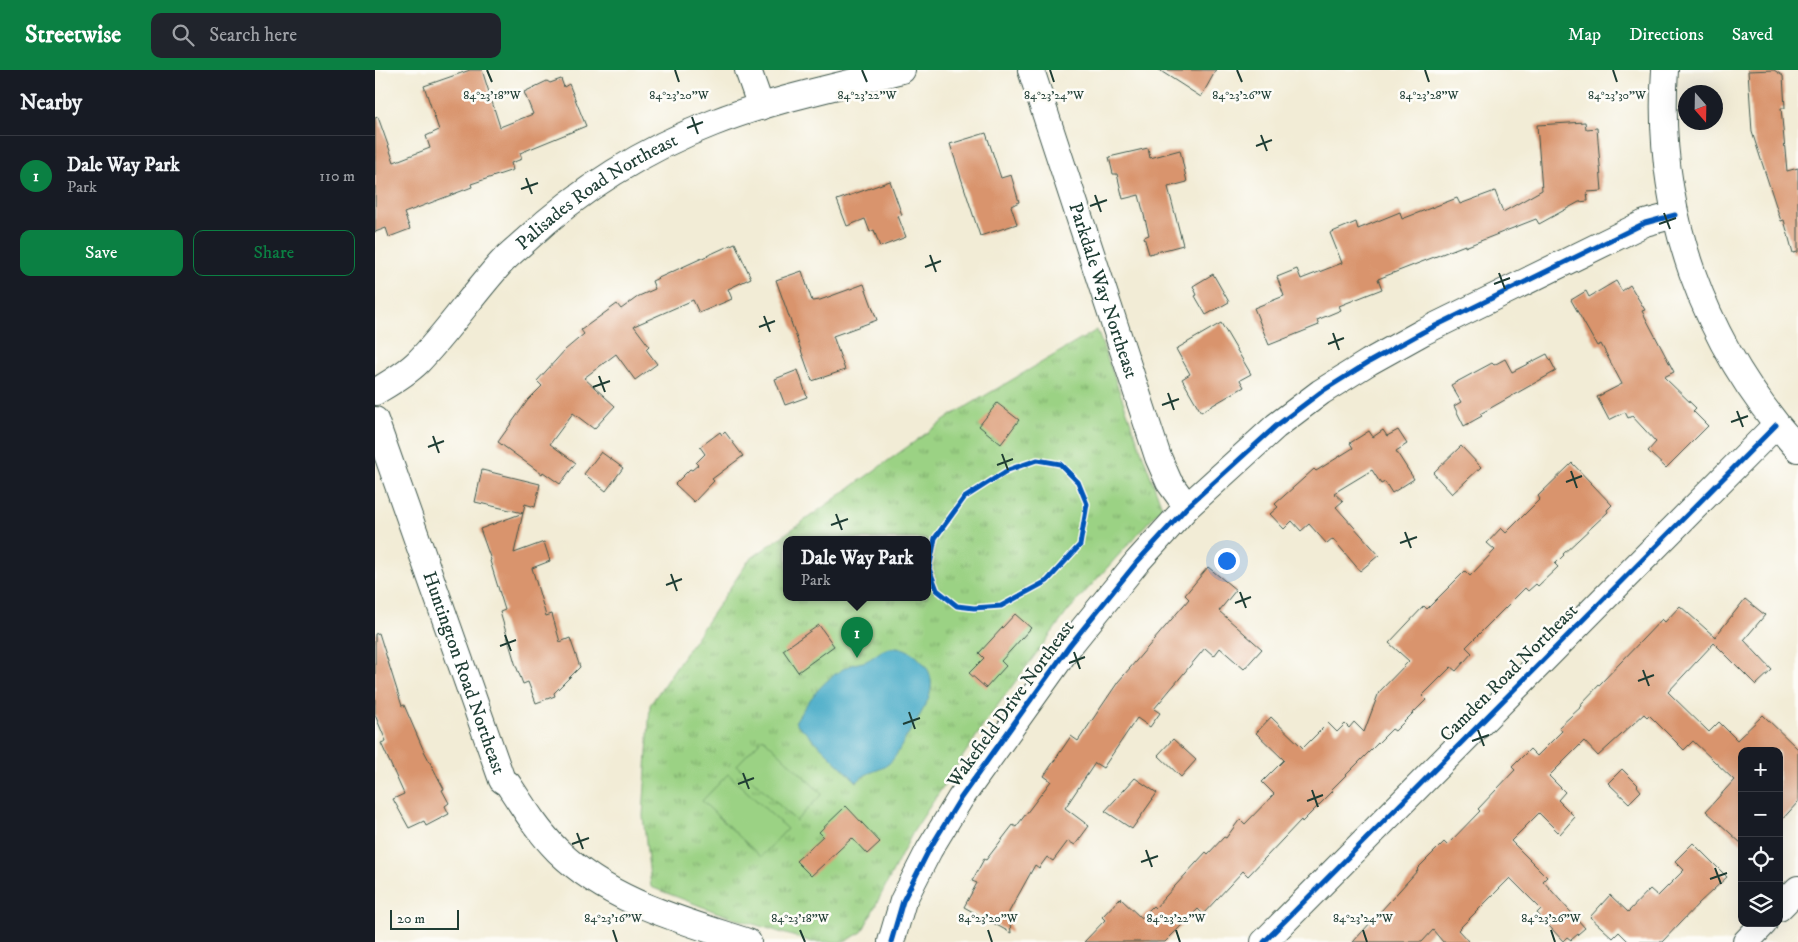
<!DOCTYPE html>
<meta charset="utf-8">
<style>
:root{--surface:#171b24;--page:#20242c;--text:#f1f3f6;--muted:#9ea1a6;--line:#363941;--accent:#0b8043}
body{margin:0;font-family:"IM FELL DW Pica",serif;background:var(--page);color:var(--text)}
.controls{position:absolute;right:15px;bottom:15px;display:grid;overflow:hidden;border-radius:10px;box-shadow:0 5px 20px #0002}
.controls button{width:45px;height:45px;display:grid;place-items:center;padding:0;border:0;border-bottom:1px solid var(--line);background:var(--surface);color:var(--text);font:25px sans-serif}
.compass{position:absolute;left:1303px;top:15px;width:45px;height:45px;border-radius:50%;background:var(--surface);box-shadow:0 5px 20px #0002;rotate:160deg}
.scale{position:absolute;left:15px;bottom:12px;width:69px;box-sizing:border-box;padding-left:5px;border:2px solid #1f3d34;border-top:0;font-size:14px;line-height:18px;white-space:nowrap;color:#1f3d34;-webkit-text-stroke:4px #fdfcf7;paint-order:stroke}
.you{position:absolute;left:851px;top:490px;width:18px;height:18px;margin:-12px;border:4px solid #fff;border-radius:50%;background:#1a73e8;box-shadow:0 0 0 8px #1a73e833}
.badge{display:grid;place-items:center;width:32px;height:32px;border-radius:50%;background:var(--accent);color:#fff;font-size:16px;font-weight:700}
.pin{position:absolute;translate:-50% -41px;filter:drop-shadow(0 1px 2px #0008)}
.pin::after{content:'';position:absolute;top:26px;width:18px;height:15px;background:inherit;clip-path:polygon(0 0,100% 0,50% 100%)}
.popup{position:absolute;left:408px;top:466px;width:148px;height:65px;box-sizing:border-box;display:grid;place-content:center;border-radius:10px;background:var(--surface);filter:drop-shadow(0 1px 4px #0005);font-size:16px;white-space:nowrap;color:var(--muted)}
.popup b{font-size:19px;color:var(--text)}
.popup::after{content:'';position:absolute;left:50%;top:100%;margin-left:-10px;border:10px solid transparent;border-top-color:var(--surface)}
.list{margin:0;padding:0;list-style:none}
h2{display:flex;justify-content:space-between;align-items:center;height:65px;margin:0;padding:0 20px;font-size:21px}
h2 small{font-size:16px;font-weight:400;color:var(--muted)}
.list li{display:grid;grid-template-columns:32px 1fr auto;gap:15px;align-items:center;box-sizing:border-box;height:80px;padding:0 20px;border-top:1px solid var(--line)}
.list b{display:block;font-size:19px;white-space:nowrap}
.list p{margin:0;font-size:16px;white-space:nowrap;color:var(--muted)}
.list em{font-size:16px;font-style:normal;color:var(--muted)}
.actions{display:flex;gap:10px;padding:15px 20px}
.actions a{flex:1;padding:11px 0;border:1px solid var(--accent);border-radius:10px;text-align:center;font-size:18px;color:var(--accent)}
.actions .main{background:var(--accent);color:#fff}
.icon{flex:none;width:28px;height:28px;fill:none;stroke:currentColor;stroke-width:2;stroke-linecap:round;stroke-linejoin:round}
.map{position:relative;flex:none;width:1423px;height:872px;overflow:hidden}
header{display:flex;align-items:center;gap:30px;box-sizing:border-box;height:70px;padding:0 25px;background:var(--accent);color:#fff}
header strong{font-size:24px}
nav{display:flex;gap:28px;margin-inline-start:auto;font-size:18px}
.search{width:350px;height:45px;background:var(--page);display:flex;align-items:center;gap:12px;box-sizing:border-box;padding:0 18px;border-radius:10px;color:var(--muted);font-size:19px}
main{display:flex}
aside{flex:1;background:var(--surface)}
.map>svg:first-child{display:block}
.park{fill:url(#park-tufts);stroke:#5d885c;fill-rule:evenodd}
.pitch{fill:#9bd284;stroke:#5d885c}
.water{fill:#47abc7;stroke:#33747e}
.building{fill:#d9946d}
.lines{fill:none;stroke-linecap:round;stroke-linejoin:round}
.minor-casing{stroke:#3f574c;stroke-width:28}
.minor{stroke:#fff;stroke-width:26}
.cycleway-casing{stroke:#fdfcf7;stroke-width:8}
.cycleway{stroke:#0057b8;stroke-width:5}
.ticks{fill:none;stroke:#1f3d34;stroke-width:2}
.labels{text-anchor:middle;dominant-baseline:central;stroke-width:5;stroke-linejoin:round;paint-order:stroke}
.street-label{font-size:19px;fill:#1f3d34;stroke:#fdfcf7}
.ticks-label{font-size:12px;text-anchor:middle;fill:#1f3d34;stroke:#fdfcf7;stroke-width:5;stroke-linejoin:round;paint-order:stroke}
</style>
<header>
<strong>Streetwise</strong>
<div class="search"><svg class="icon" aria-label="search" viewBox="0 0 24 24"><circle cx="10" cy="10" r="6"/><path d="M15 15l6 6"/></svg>Search here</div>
<nav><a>Map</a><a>Directions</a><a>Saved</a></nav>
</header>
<main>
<aside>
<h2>Nearby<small></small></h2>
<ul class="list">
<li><span class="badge">1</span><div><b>Dale Way Park</b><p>Park</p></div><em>110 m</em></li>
</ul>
<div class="actions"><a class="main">Save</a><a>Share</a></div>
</aside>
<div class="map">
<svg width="1423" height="872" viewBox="0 0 1423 872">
<defs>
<pattern id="park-tufts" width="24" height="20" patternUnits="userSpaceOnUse" patternTransform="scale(1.25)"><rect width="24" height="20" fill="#9bd284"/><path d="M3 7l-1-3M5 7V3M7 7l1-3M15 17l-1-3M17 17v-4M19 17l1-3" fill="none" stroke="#7eac6d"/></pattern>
</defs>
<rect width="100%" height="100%" fill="#fdfcf7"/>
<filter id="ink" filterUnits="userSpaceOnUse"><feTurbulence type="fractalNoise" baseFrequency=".02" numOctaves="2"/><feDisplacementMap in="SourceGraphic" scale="10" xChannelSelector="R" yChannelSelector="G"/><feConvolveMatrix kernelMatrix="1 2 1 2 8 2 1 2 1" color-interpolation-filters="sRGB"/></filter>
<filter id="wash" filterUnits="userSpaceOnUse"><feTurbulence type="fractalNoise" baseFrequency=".0096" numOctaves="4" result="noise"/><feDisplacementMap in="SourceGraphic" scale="20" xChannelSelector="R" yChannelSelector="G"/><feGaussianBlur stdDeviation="1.12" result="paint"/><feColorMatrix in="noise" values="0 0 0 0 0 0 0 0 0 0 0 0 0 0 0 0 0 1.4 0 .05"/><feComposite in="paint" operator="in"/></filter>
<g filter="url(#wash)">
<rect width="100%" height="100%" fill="#f2ecd6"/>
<path class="park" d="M722 260 787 437 693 541 614 647 538 762 487 862 469 872H437L349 845 276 817 268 746 275 635 374 490 577 345ZM412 469H552V527H412Z"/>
<path class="pitch" d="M388 668 447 724 421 751 362 695Z
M353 704 412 759 386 787 327 731Z"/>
<path class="water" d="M522 577C533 579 540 584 548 593 569 616 545 644 532 666 526 675 521 689 512 695 501 703 493 700 482 712L420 652C434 629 451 606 476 595 481 593 486 593 491 591 505 584 503 579 522 577Z"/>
<g id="blocks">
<path class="building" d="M95 0H107L125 57 158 44 149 22 172 11 175 13 186 9 189 17 194 14 211 56 145 83 147 89 136 93 138 100 96 114 97 117 29 143 35 159 14 167 11 158 0 162V48L3 47 19 92 55 78 51 66 64 60 49 16Z
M784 0H841L826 27Z
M1399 0 1408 6 1410 38H1406L1412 101 1423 98V182L1418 183 1409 150 1406 151 1377 62 1373 1Z
M1210 52 1211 59 1222 58 1227 121 1212 122 1213 131 1204 132 1164 154 1161 149 1090 177V175L1003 209 1007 219 964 236 966 240 942 250 944 255 894 275 879 238 909 226 902 207 922 199 926 209 967 193 955 163 981 152 983 159 1025 142 1027 149 1082 128 1085 134 1120 121 1128 142 1167 120 1162 55Z
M611 63 626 108 636 105 644 132 636 136 642 154 605 166 575 74Z
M773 78 775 88 805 80 812 112 793 117 808 175 774 184 769 167 774 165 764 125 748 129 742 104H738L734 87Z
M515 111 527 145 523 146 531 167 505 177 499 160 495 162 490 149 472 156 462 130Z
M360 173 376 208 353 219 357 229 324 243 318 230 259 256 274 276 271 279 282 294 260 310 241 284 209 308 240 336 219 359 198 343 175 374 201 393 185 414 168 402 167 404 123 372 153 330 167 316 162 311 190 280 209 264 206 260 242 234 246 239 264 226 280 219 277 211Z
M427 201 437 231 445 230 489 214 502 250 458 266 470 300 437 311 401 210Z
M838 204 854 232 831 245 820 226 822 225 818 216Z
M1241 211 1247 221 1255 215 1270 240 1267 241 1299 302 1289 307 1321 338 1318 341 1333 356 1291 398 1273 381 1281 372 1257 346 1253 348 1250 342 1234 350 1222 327 1247 314 1226 274 1222 276 1196 230 1211 221 1214 227Z
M846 253 876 304 865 310 869 317 826 342 807 309 815 304 801 279Z
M1172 284 1181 301 1105 344 1107 346 1089 356 1079 336 1086 332 1076 315 1117 293 1119 295 1130 289 1137 302Z
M423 300 432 327 410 335 400 309Z
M622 333 644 350 626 374 604 356Z
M1008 360 1012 366 1023 360 1032 374 1021 381 1039 409 1017 423 1010 412 1006 414 997 400 959 423 968 431 961 437 1004 485 985 501 958 469 952 474 934 454 926 461 917 451 909 459 895 444 903 437 900 434 939 399 941 401 978 378 975 373 994 361 998 367Z
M345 362 347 365 350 362 368 386 337 409 339 411 319 432 300 414 315 399 317 400 323 395 321 393 330 384 325 377Z
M1086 376 1106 397 1077 424 1058 403Z
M226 382 248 398 231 421 209 404Z
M1197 393 1237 435 1232 440 1233 442 1188 484 1189 485 1180 494 1183 497 1163 516 1161 514 1153 521 1150 518 1091 577 1097 583 1081 601 1076 597 1047 626 1051 630 1020 661 1017 659 956 720 958 721 927 752 926 750 873 806 868 801 828 844 823 839 790 872H709L730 850 727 847 745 828 766 848 778 836 780 838 831 782 833 784 849 767 851 768 865 749 870 754 899 724 887 712 909 690 881 663 896 647 928 678 953 653 962 662 970 654 974 658 979 652 989 662 1004 622 1034 591 1014 573 1049 536 1052 539 1090 501 1095 506 1120 480 1112 473 1126 458 1131 463 1165 429 1163 426Z
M107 400 165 414 160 437 150 434 148 443 100 432Z
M148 443 139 483 169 472 175 491 157 498 171 546 177 544 185 572 195 568 205 597 179 623 180 626 161 633 153 612 148 614 140 593 125 542 130 540 115 491 116 490 105 459Z
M833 497 861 520 844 541 887 579 869 599 845 578 839 586 830 578 779 639 785 643 775 657 762 648 728 698 720 693 690 738 714 756 700 775 693 771 678 791 672 787 664 798 660 795 634 842 636 863 589 837 602 813 597 811 609 789 611 790 638 755 641 757 676 711 669 706 696 666 703 671 743 612 814 529 810 525Z
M1370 529 1390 545 1369 570 1397 600 1381 615 1339 573 1293 622 1334 662 1344 652 1362 670 1388 645 1423 679V732L1404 753V681H1367V774L1331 741 1359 710 1318 671 1309 680 1274 645 1272 647 1269 644 1223 686 1209 671 1174 706 1190 722 1183 730 1200 747 1185 764 1164 743 1136 771 1172 807 1168 811 1210 858 1196 870 1192 867 1188 871 1162 843 1166 839 1135 808 1083 860 1094 872H1068L1058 860 1047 872H978L1043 800 1042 799 1069 772 1072 775 1105 741 1103 739 1140 700 1137 697 1155 679 1162 686 1187 661 1184 657 1207 636 1206 634 1287 549 1290 552 1305 536 1340 567Z
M640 544 656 558 626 591 631 596 611 618 594 603 609 588 604 583Z
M444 555 459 576 423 602 408 580Z
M4 563 27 636 29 635 48 679 69 719 67 720 74 733 70 736 74 744 51 756 49 751 34 758 18 729 29 724 6 673 11 671 0 645V564Z
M798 669 821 690 806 707 783 685Z
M1247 699 1263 715 1262 716 1266 721 1254 733 1233 713Z
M760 708 782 723 757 759 730 741Z
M471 736 505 772 492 784 477 768 436 806 421 791 448 766 444 762Z
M1318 773 1352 807 1324 833 1287 872H1254L1244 862 1238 868 1215 847 1235 825 1253 842 1275 819 1283 826 1309 800 1300 791Z"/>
</g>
</g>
<g filter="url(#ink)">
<use href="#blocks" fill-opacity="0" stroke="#3f574c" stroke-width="1"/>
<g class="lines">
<g class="minor-casing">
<g id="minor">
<path d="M373 0 386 37"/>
<path id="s1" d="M656 0 783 387 794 412 812 437"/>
<path d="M1290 0C1280 141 1329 275 1423 379"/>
<path id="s2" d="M0 322C15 313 31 304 43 292 73 261 97 225 126 193 133 185 142 178 151 170 204 120 270 79 338 53 399 29 464 16 527 0"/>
<path id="s3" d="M0 350 127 710 133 714C148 737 163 761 183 781 235 832 306 850 373 872"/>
<path d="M1404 838 1423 819"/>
<path d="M516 872 528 831 554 780 585 729 695 575 762 492 812 437 901 356 946 322 994 292 1048 262 1270 153 1300 145"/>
<path d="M889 872 1401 355"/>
<path d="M1371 872 1389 853"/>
</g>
</g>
<use href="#minor" class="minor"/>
<g class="cycleway-casing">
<path id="cycleway" d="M662 390 685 394 703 412 712 434 705 475 672 511 626 536 599 538 582 536 562 520 554 499 560 468 589 428 633 400Z
M516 872 528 831 554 780 585 729 695 575 762 492 812 437 901 356 946 322 994 292 1048 262 1270 153 1300 145
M889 872 1401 355"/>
</g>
<use href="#cycleway" class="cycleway"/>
</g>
</g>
<path class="ticks" d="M112 0 117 12M300 0 304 12M487 0 492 12M675 0 679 12M862 0 867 12M1050 0 1054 12M1238 0 1242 12M317 47 323 64M312 58 328 52M886 65 892 81M881 76 897 70M151 108 157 124M146 119 163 113M720 125 726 142M715 136 732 130M1289 143 1295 159M1284 154 1301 148M555 185 561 202M550 197 566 191M1124 203 1130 219M1119 214 1135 208M389 246 395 262M384 257 400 251M958 263 964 280M953 274 969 268M224 306 230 322M218 317 235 311M793 323 799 340M787 335 804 329M1362 341 1368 357M1356 352 1373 346M58 366 64 383M53 377 69 371M627 384 633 400M622 395 638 389M1196 401 1202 418M1191 412 1207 406M461 444 467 460M456 455 473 449M1030 462 1036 478M1025 473 1042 467M296 504 302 521M291 515 307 509M865 522 871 538M860 533 876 527M130 565 136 581M125 576 141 570M699 582 705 599M694 593 710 587M1268 600 1274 616M1263 611 1279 605M534 642 540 659M528 654 545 648M1103 660 1109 676M1097 671 1114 665M368 703 374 719M363 714 379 708M937 720 943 737M932 731 948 725M202 763 208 779M197 774 214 768M771 780 777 797M766 792 783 786M1340 798 1346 814M1335 809 1352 803M238 860 242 872M425 860 430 872M613 860 617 872M801 860 805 872M988 860 992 872M1176 860 1180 872"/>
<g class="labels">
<g class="street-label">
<text stroke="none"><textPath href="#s2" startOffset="302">Palisades Road Northeast</textPath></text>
<text stroke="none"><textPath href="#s1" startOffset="232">Parkdale Way Northeast</textPath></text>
<text stroke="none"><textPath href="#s3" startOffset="268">Huntington Road Northeast</textPath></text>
<text transform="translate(1134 603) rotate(-45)">Camden Road Northeast</text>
<text transform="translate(636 634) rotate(-54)">Wakefield Drive Northeast</text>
</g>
</g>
<g class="ticks-label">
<text x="117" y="29">84°23'18"W</text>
<text x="304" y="29">84°23'20"W</text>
<text x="492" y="29">84°23'22"W</text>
<text x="679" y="29">84°23'24"W</text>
<text x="867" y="29">84°23'26"W</text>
<text x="1054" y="29">84°23'28"W</text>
<text x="1242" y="29">84°23'30"W</text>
<text x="238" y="852">84°23'16"W</text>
<text x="425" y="852">84°23'18"W</text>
<text x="613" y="852">84°23'20"W</text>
<text x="801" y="852">84°23'22"W</text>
<text x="988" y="852">84°23'24"W</text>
<text x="1176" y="852">84°23'26"W</text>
</g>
</svg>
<div class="controls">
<button>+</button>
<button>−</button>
<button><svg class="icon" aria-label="locate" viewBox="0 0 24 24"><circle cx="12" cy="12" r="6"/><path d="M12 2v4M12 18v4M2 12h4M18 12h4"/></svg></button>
<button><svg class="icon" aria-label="layers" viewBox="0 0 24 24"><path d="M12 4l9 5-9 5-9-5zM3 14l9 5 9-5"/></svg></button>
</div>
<svg class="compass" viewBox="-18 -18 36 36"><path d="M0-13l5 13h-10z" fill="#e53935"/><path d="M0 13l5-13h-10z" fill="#9ea1a6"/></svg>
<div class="scale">20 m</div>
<div class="you"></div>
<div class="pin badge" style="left:482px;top:588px">1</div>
<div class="popup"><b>Dale Way Park</b>Park</div>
</div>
</main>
